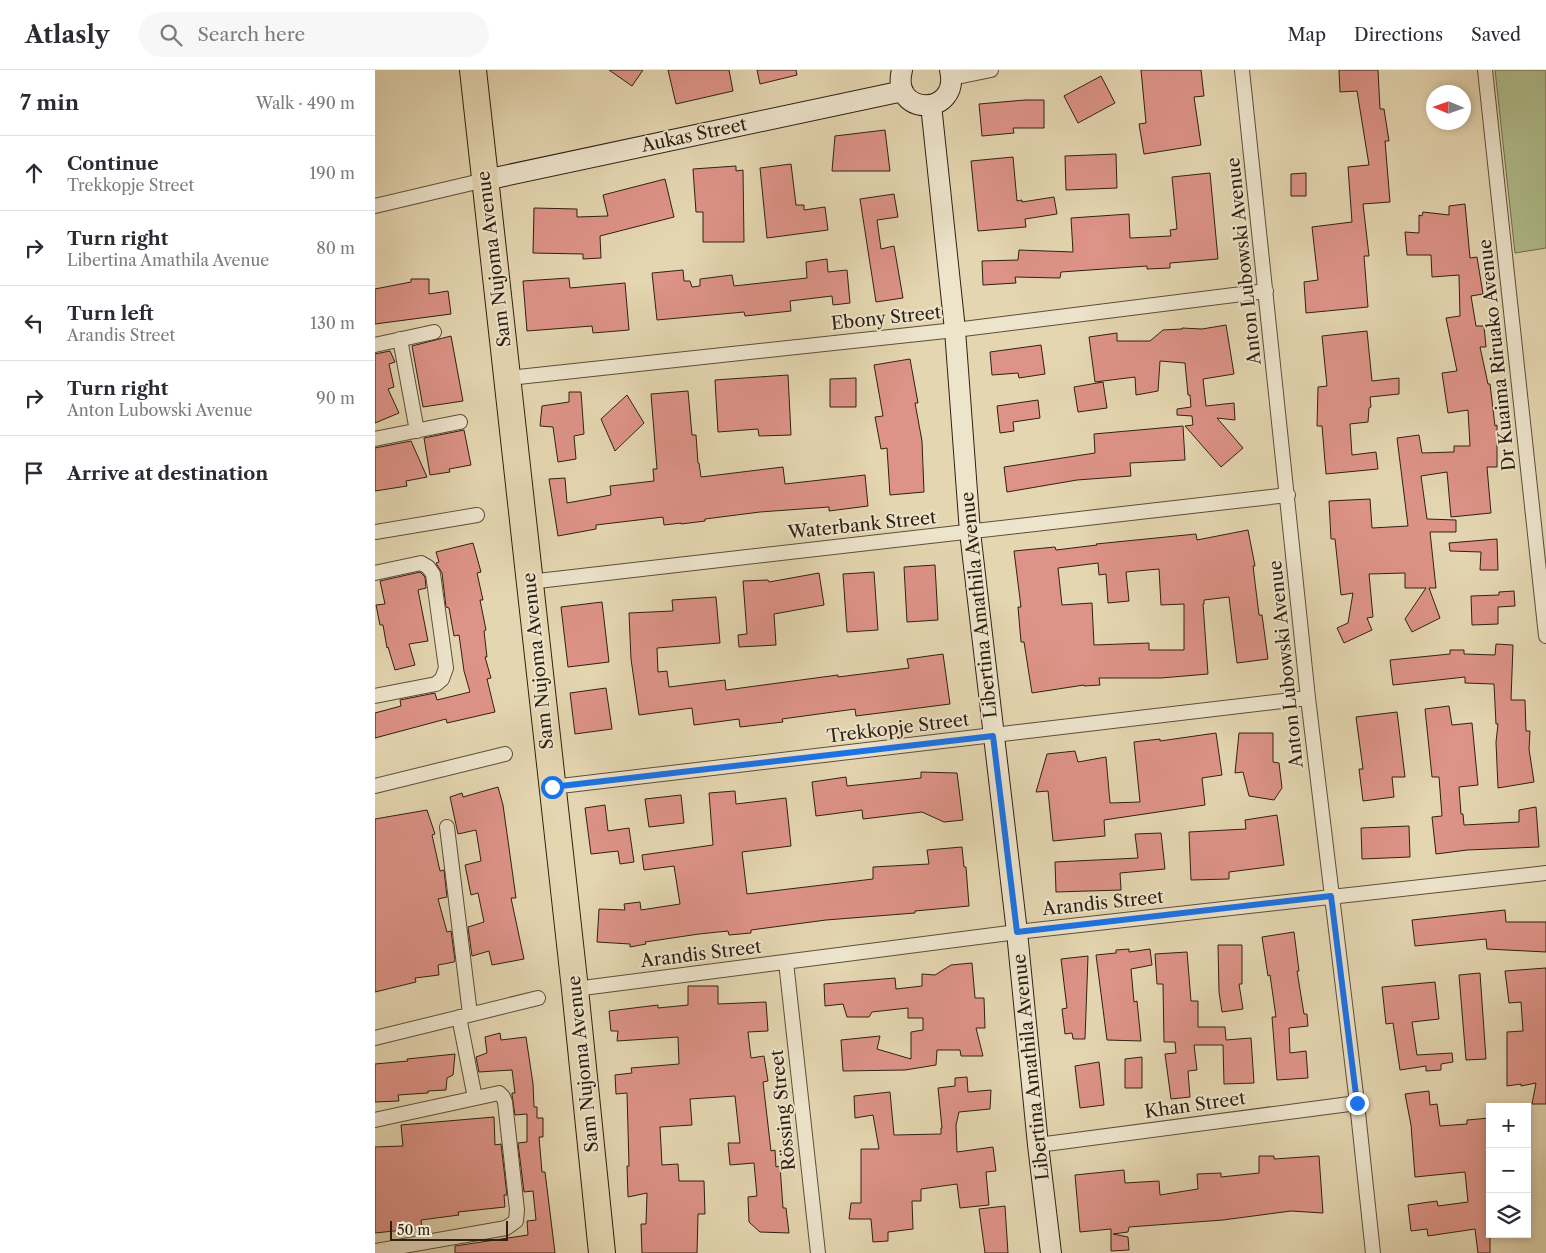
<!DOCTYPE html>
<meta charset="utf-8">
<style>
:root{--surface:#fff;--page:#f7f7f7;--text:#2b2b33;--muted:#7c7c81;--line:#e1e1e2}
body{margin:0;font-family:"Libre Caslon Text",serif;background:var(--page);color:var(--text)}
.controls{position:absolute;right:15px;bottom:15px;display:grid;overflow:hidden;border-radius:0px;box-shadow:0 2px 8px #0003}
.controls button{width:45px;height:45px;display:grid;place-items:center;padding:0;border:0;border-bottom:1px solid var(--line);background:var(--surface);color:var(--text);font:25px sans-serif}
.compass{position:absolute;left:1051px;top:15px;width:45px;height:45px;border-radius:50%;background:var(--surface);box-shadow:0 2px 8px #0003;rotate:272deg}
.scale{position:absolute;left:15px;bottom:12px;width:118px;box-sizing:border-box;padding-left:5px;border:2px solid #302011;border-top:0;font-size:14px;line-height:18px;white-space:nowrap;color:#302011;-webkit-text-stroke:4px #ede4cc;paint-order:stroke}
.stop{position:absolute;width:15px;height:15px;margin:-11px;border:4px solid #1a73e8;border-radius:50%;background:#fff}
.stop.end{background:#1a73e8;border-color:#fff;box-shadow:0 1px 5px #0008}
.list{margin:0;padding:0;list-style:none}
h2{display:flex;justify-content:space-between;align-items:center;height:65px;margin:0;padding:0 20px;font-size:21px}
h2 small{font-size:16px;font-weight:400;color:var(--muted)}
.list li{display:grid;grid-template-columns:32px 1fr auto;gap:15px;align-items:center;box-sizing:border-box;height:75px;padding:0 20px;border-top:1px solid var(--line)}
.list b{display:block;font-size:19px;white-space:nowrap}
.list p{margin:0;font-size:16px;white-space:nowrap;color:var(--muted)}
.list em{font-size:16px;font-style:normal;color:var(--muted)}
.icon{flex:none;width:28px;height:28px;fill:none;stroke:currentColor;stroke-width:2;stroke-linecap:round;stroke-linejoin:round}
.map{position:relative;flex:none;width:1171px;height:1183px;overflow:hidden}
header{display:flex;align-items:center;gap:30px;box-sizing:border-box;height:70px;padding:0 25px;background:var(--surface);border-bottom:1px solid var(--line)}
header strong{font-size:24px}
nav{display:flex;gap:28px;margin-inline-start:auto;font-size:18px}
.search{width:350px;height:45px;background:var(--page);display:flex;align-items:center;gap:12px;box-sizing:border-box;padding:0 18px;border-radius:28px;color:var(--muted);font-size:19px}
main{display:flex}
aside{flex:1;background:var(--surface)}
.map>svg:first-child{display:block}
.green{fill:#b1be8d;stroke:#706f4f}
.building{fill:#dd9387;stroke:#302011;fill-rule:evenodd}
.lines{fill:none;stroke-linecap:round;stroke-linejoin:round}
.street-casing{stroke:#5d4e39;stroke-width:16}
.secondary-casing{stroke:#302011;stroke-width:22}
.highway-casing{stroke:#302011;stroke-width:28}
.street{stroke:#ede4cc;stroke-width:14}
.secondary{stroke:#ede4cc;stroke-width:20}
.highway{stroke:#e4d6b1;stroke-width:26}
.route{stroke:#1a73e8;stroke-width:6}
.labels{text-anchor:middle;dominant-baseline:central;stroke-width:4;stroke-linejoin:round;paint-order:stroke}
.street-label{font-size:18px;fill:#302011;stroke:#ede4cc}
</style>
<header>
<strong>Atlasly</strong>
<div class="search"><svg class="icon" aria-label="search" viewBox="0 0 24 24"><circle cx="10" cy="10" r="6"/><path d="M15 15l6 6"/></svg>Search here</div>
<nav><a>Map</a><a>Directions</a><a>Saved</a></nav>
</header>
<main>
<aside>
<h2>7 min<small>Walk · 490 m</small></h2>
<ul class="list">
<li><svg class="icon" aria-label="ahead" viewBox="0 0 24 24"><path d="M12 20V5M6 11l6-6 6 6"/></svg><div><b>Continue</b><p>Trekkopje Street</p></div><em>190 m</em></li>
<li><svg class="icon" aria-label="right" viewBox="0 0 24 24"><path d="M7 20v-9h11M14 6l5 5-5 5"/></svg><div><b>Turn right</b><p>Libertina Amathila Avenue</p></div><em>80 m</em></li>
<li><svg class="icon" aria-label="left" viewBox="0 0 24 24"><path d="M17 20v-9H6M10 6l-5 5 5 5"/></svg><div><b>Turn left</b><p>Arandis Street</p></div><em>130 m</em></li>
<li><svg class="icon" aria-label="right" viewBox="0 0 24 24"><path d="M7 20v-9h11M14 6l5 5-5 5"/></svg><div><b>Turn right</b><p>Anton Lubowski Avenue</p></div><em>90 m</em></li>
<li><svg class="icon" aria-label="arrive" viewBox="0 0 24 24"><path d="M6 21V4h12l-3 4 3 4H6"/></svg><div><b>Arrive at destination</b></div></li>
</ul>
</aside>
<div class="map">
<svg width="1171" height="1183" viewBox="0 0 1171 1183">
<rect width="100%" height="100%" fill="#e4d6b1"/>
<filter id="stains"><feTurbulence type="fractalNoise" baseFrequency=".004" numOctaves="4"/><feColorMatrix values="0 0 0 0 .2 0 0 0 0 .09 0 0 0 0 .02 0 0 0 .5 -.17"/></filter>
<radialGradient id="worn" r=".72"><stop offset=".6" stop-color="#630" stop-opacity="0"/><stop offset="1" stop-color="#630" stop-opacity=".3"/></radialGradient>
<path class="green" d="M1120 0H1171V178L1140 183Z"/>
<path class="building" d="M234 0H268L257 16Z
M293 0H354L358 21 301 34Z
M382 0H421L422 5 385 14Z
M766 0H826L829 26 819 27 826 75 769 84 764 54 771 53Z
M964 0H1003L1005 39H1009L1014 71H1010L1015 132 988 134 994 186H989L993 237 931 243 929 212 943 210 937 157 977 152 973 97 994 95 982 21 965 22Z
M726 6 740 33 703 53 689 26Z
M650 30H669V58H638L639 63 607 66 604 34Z
M510 60 515 101H457L460 66Z
M741 84 742 118 691 120 690 86Z
M638 87 642 131 647 130V132L679 127 682 144 650 149 651 157 603 161 596 91Z
M416 94 421 135H429V140L450 137 453 160 392 168 385 98Z
M361 96V101L368 100 369 172H328V142H321L318 99Z
M835 103 843 189 795 193V198L772 199V196L686 202 685 208 640 207 641 213 608 215 607 191 643 190 644 180 698 182 696 148 754 144 755 168 796 166 795 160 802 159 797 107Z
M931 103V126H916V104Z
M290 109 299 147 225 166 226 188 208 189V184L158 183 159 138 202 139V147L233 146 228 125Z
M519 124 523 147 502 150 506 179 519 176 528 228 501 232 485 129Z
M1090 134 1095 188 1102 187 1108 224 1096 226 1101 256H1109L1111 277H1105L1113 314H1115L1120 356 1122 355V397H1112L1116 443 1076 447 1072 402 1046 406 1052 449 1081 450V462H1055L1061 518H1054L1065 548 1037 562 1030 549 1051 518H1030V503L994 504 998 547 992 548 997 560 969 573 962 558 973 553 978 523 966 525 960 469H956L954 431 995 429 997 458 1033 456 1022 368 1044 365 1047 383 1079 382V376H1095L1093 340 1073 343 1067 303 1082 301 1071 248 1085 246 1084 205 1057 207 1056 185H1032L1030 162 1044 163V145L1047 146 1048 142 1074 145V136Z
M452 189 453 202 472 200 475 233 458 235 457 226 415 231 416 241 370 246 369 242 282 250 277 203 308 200 309 211H315L317 217 325 216V209L357 205 359 216 432 208 431 192Z
M194 208 195 218 250 213 254 260 218 263 217 256 152 261 148 211Z
M36 209H54V224L73 221 76 244 0 254V219L36 212Z
M851 255 859 304 828 309 831 336 859 333 860 350 842 348 868 378 846 397 810 356 818 355 817 346 802 345V339L816 337 815 325H813L810 293 785 291 783 321 761 325 760 307 720 312 714 267 742 263V271H775L788 260 807 259V258L827 259Z
M992 261 997 311 1024 308V324L995 327 996 337 994 338 993 352 975 354 977 385 1001 382 1003 399 951 404 947 356H942L943 317 952 316 947 266Z
M76 266 88 331 48 337 37 276Z
M666 275 670 304 644 308 643 303 617 305 615 282Z
M15 281 20 292 14 294 19 317 13 319 24 343 0 353V284Z
M535 289 543 333H540L547 371 549 422 515 425 512 378 506 379 500 347 508 346 499 295Z
M413 305 416 365 384 366 383 359 343 362 340 310Z
M481 308V337H455V309Z
M728 312 732 338 703 342 699 317Z
M313 321 317 365H321L323 393H324L326 407 408 397 410 414 490 405 493 436 454 441V437L385 442 330 449V451L306 454V453L289 455 288 447 221 455V459L183 466 174 409 190 408 192 433 236 425 235 416 279 411 278 399H282L276 324Z
M194 322H206L209 364 199 366 201 389 183 392 178 357 165 356 167 336 194 332Z
M252 325 269 353 240 381 226 349Z
M663 330 665 348 638 352 639 361 625 363 622 336Z
M808 356 810 390 755 393 756 406 702 410 632 422 629 397 720 383 719 364Z
M89 360 96 395 74 399 75 402 55 405 49 368Z
M36 371 52 407 31 411 32 416 0 421V378Z
M873 460 880 496H878L884 545H887L893 589 862 593 854 527 829 530V534H828L833 604 786 608H724L725 615 709 616V615L657 623 649 572H646L643 537H646L639 481 680 477 681 480 722 475 721 474 821 464 822 470ZM723 493 724 505 731 504 733 533 754 531 751 502 784 499 786 535 809 534V580H774V573L719 575 717 533 687 535 683 498Z
M1122 469 1123 500H1105L1106 482 1075 481 1074 473Z
M98 473 106 502 102 503 108 530H105L111 560 109 561 112 587H110L116 608 112 609 120 642 72 653 71 649 0 668V643L26 636 25 630 60 623 62 630 95 622 89 601 84 565 79 566 74 538 71 537 67 503 61 493 64 492 61 482Z
M560 495 563 550 532 552 529 497Z
M45 502 50 507 51 518 43 520 53 571 34 574 40 595 20 600 13 577 12 578 8 555H5L1 535 10 534 5 511Z
M499 502 503 560 472 562 468 504Z
M444 503 449 535 399 544 401 575 364 577 363 565 372 564 368 511 393 510 394 512Z
M1139 521 1140 536 1123 537V554L1097 555 1096 526 1124 525V522Z
M341 527 345 573 282 578 283 602 292 601 294 617 350 610 351 620 463 605V607L534 598 532 589 568 584 575 634 481 646 480 639 407 649 408 652 365 657 364 649 319 655 317 638 264 645 256 589 254 543 298 541 297 530Z
M227 532 234 592 193 597 186 537Z
M1121 574 1138 575 1136 630H1150L1151 661H1155L1154 679 1159 712 1123 718 1121 672 1123 654H1121L1119 614 1090 613V607L1018 615 1015 590 1075 584V580H1089V584L1120 585Z
M231 618 237 659 200 664 195 623Z
M1074 636 1077 655 1097 653 1103 715 1084 717 1086 744H1088L1089 755 1144 752V740L1161 737 1164 777 1092 780 1061 784 1057 747 1067 746 1064 707H1057L1050 639Z
M1022 642 1030 707H1017L1019 727 988 731 984 699H988L981 647Z
M841 663 847 705 827 708 830 735 729 750 730 766 678 771 673 721 661 722 672 684 700 681 703 692 731 687 735 733 765 732 759 672 785 669V671Z
M864 663H898V692L904 693 907 718 899 730 874 726 868 702 860 703Z
M546 702 582 703 588 750 569 752 547 742 488 749 487 740 441 746 437 712 471 707 472 716 546 708Z
M123 717 128 735 141 828H136L149 889 117 895 114 881 97 886 93 857 109 852 103 823 96 825 90 795 106 791 101 760 83 764 75 727 87 723 88 727Z
M360 721 361 734 411 728 416 776 367 782 372 824 498 809V797L554 794 552 780 587 777 589 797H591L594 836 540 841V843L451 850 376 860V863L354 865 353 861 324 864 270 872 271 874 255 877V874L222 872 224 839 250 840 249 834 265 832 266 840 305 834 299 796 269 800 267 785 338 775 334 723Z
M306 725 309 753 274 757 270 729Z
M230 735 233 761 254 758 259 792 245 794 243 781 216 784 210 738Z
M52 740 60 764 57 765 65 801 69 800 72 827 63 829 72 862 76 861 80 890 79 892 63 895 64 905 40 908 41 912 0 922V749Z
M902 745 909 795 854 802V809L816 810 814 762 871 759 870 750Z
M1034 756 1035 787 987 789 986 758Z
M786 763 790 799 745 803 746 820 681 822 680 792 763 788 760 764Z
M1130 840 1131 852H1171V882L1112 879 1111 869 1040 876 1037 850Z
M919 862 924 901H922L929 944H932L933 956 914 958 915 983 931 981 933 1008 902 1010 897 947H901L895 905 893 906 887 867Z
M843 875H867V914H864L868 939 847 942 844 922Z
M754 879V882L775 879 777 895 756 899 759 932 762 931 766 971 732 970 721 885 741 883V880Z
M812 882 816 931H823V957H850L851 970 876 968 879 1013 849 1014 848 975H819L822 1000 813 1001 815 1027 796 1029 790 984 801 983 800 972H789L788 914H782L780 884Z
M713 886 710 969H698L697 963 690 964 687 939 692 938 686 889Z
M597 893 600 928H609L610 958H601L608 986H586L585 980H562L561 995 530 1000 468 1001 466 970 505 966 502 979 536 989V962L548 960V948H533V938L497 942 494 947H472L468 934 450 936 449 914 520 908 521 919 547 916V904L560 905 576 895Z
M1171 898V1034H1157L1161 1013 1146 1016V1014L1132 1016V962L1148 961 1146 932 1134 933 1130 901Z
M1105 903 1111 989 1091 990 1084 905Z
M1060 912 1064 949 1037 952 1042 985 1077 983 1078 992 1066 994V1000L1051 1001V996L1025 1000 1018 953 1011 954 1007 917Z
M313 916H343V934L391 932 393 961 373 962 376 988 389 986 393 1011 388 1012 396 1081 400 1080 401 1097 405 1096 408 1138H411L414 1163 385 1162 374 1152 373 1127 382 1126 379 1093 355 1095 353 1073H365L360 1026 315 1029 317 1055 285 1057 287 1095 303 1094 304 1111H329L330 1144H323L322 1183H267L266 1154H271L272 1123 253 1127 252 1096H254L252 1023 241 1024 240 1005 257 1003 256 998 304 994 303 967 242 971 243 961H236L234 941 283 935V938L313 935Z
M125 963 126 970 151 967 158 1014 159 1037H162V1048H168V1067H164L167 1102H170L180 1183H80V1176L153 1165 152 1151 161 1150 158 1121 149 1122 143 1073 152 1072V1044L140 1045 137 1025V1023H140L137 1000 104 1002 101 987 112 983 110 967Z
M80 984 78 1005 72 1008 71 1020 53 1021V1023L23 1025 24 1031 0 1032V994L33 991 32 989Z
M767 987V1018H750V989Z
M724 992 729 1035 705 1038 700 996Z
M592 1007 593 1022 616 1020 615 1039 584 1042 581 1055 582 1082 618 1077 621 1101 611 1102 614 1135 585 1138 582 1114 546 1119V1131H537L538 1159 513 1162V1171L498 1172 496 1149H474L476 1133H486V1079H504L498 1045 480 1048 479 1026 515 1022 519 1065 566 1064V1058H567L563 1018 580 1016V1008Z
M1054 1021 1055 1035 1062 1034 1065 1056 1092 1054V1050L1115 1048V1183H1103L1100 1159 1053 1166 1052 1159 1036 1161 1033 1135 1062 1131 1063 1136 1093 1132 1090 1102 1040 1107 1036 1055 1030 1024Z
M119 1047 120 1075 126 1074 132 1125H129L130 1137 83 1142 84 1145 46 1150 47 1158 0 1163V1077L28 1076 26 1055Z
M884 1086H899V1089L944 1086 948 1143 916 1141 848 1150 754 1157 753 1162 738 1164 753 1167 754 1180 736 1181V1159L705 1162 700 1105 749 1100 750 1113 784 1111 785 1125 823 1119 822 1104 846 1103V1107L884 1103Z
M630 1136 633 1183H610L604 1139Z"/>
<g class="lines">
<g class="street-casing">
<path id="street" d="M867 0 933 628 982 1033 998 1183
M1110 0 1171 566
M577 8 616 0
M0 136 110 110
M25 269 42 361
M0 275 59 262
M134 308 580 260 891 221
M0 369 85 352
M0 462 102 445
M0 503 46 493 53 497 58 504 71 598 67 609 61 614 0 626
M154 512 913 425
M0 716 130 684
M177 717 933 628
M72 757 95 944
M411 892 443 1183
M200 919 642 862 1171 803
M84 947 100 1028
M0 968 163 928
M0 1050 124 1023 128 1027 130 1032 142 1140 141 1151 131 1158 0 1181
M663 1075 982 1033"/>
</g>
<g class="secondary-casing">
<path id="secondary" d="M527 0C515 47 586 47 575 0
M556 35 580 260 595 462 642 862 663 1075 676 1183
M110 110 528 21"/>
</g>
<g class="highway-casing">
<path id="highway" d="M98 0 200 919 227 1183"/>
</g>
<use href="#street" class="street"/>
<use href="#secondary" class="secondary"/>
<use href="#highway" class="highway"/>
</g>
<g class="lines">
<path class="route" d="M177 717 618 666 642 862 956 826 982 1033"/>
</g>
<g class="labels">
<g class="street-label">
<text transform="translate(319 65) rotate(-12)">Aukas Street</text>
<text transform="translate(119 189) rotate(-97)">Sam Nujoma Avenue</text>
<text transform="translate(869 191) rotate(-96)">Anton Lubowski Avenue</text>
<text transform="translate(511 248) rotate(-6)">Ebony Street</text>
<text transform="translate(1122 285) rotate(-96)">Dr Kuaima Riruako Avenue</text>
<text transform="translate(487 455) rotate(-6)">Waterbank Street</text>
<text transform="translate(604 535) rotate(-96)">Libertina Amathila Avenue</text>
<text transform="translate(163 591) rotate(-96)">Sam Nujoma Avenue</text>
<text transform="translate(911 594) rotate(-96)">Anton Lubowski Avenue</text>
<text transform="translate(523 658) rotate(-7)">Trekkopje Street</text>
<text transform="translate(728 833) rotate(-6)">Arandis Street</text>
<text transform="translate(326 884) rotate(-7)">Arandis Street</text>
<text transform="translate(208 994) rotate(-96)">Sam Nujoma Avenue</text>
<text transform="translate(656 997) rotate(-96)">Libertina Amathila Avenue</text>
<text transform="translate(820 1035) rotate(-8)">Khan Street</text>
<text transform="translate(408 1040) rotate(-96)">Rössing Street</text>
</g>
</g>
<rect width="100%" height="100%" filter="url(#stains)"/>
<rect width="100%" height="100%" fill="url(#worn)"/>
</svg>
<div class="controls">
<button>+</button>
<button>−</button>
<button><svg class="icon" aria-label="layers" viewBox="0 0 24 24"><path d="M12 4l9 5-9 5-9-5zM3 14l9 5 9-5"/></svg></button>
</div>
<svg class="compass" viewBox="-18 -18 36 36"><path d="M0-13l5 13h-10z" fill="#e53935"/><path d="M0 13l5-13h-10z" fill="#7c7c81"/></svg>
<div class="scale">50 m</div>
<div class="stop" style="left:177px;top:717px"></div>
<div class="stop end" style="left:982px;top:1033px"></div>
</div>
</main>
